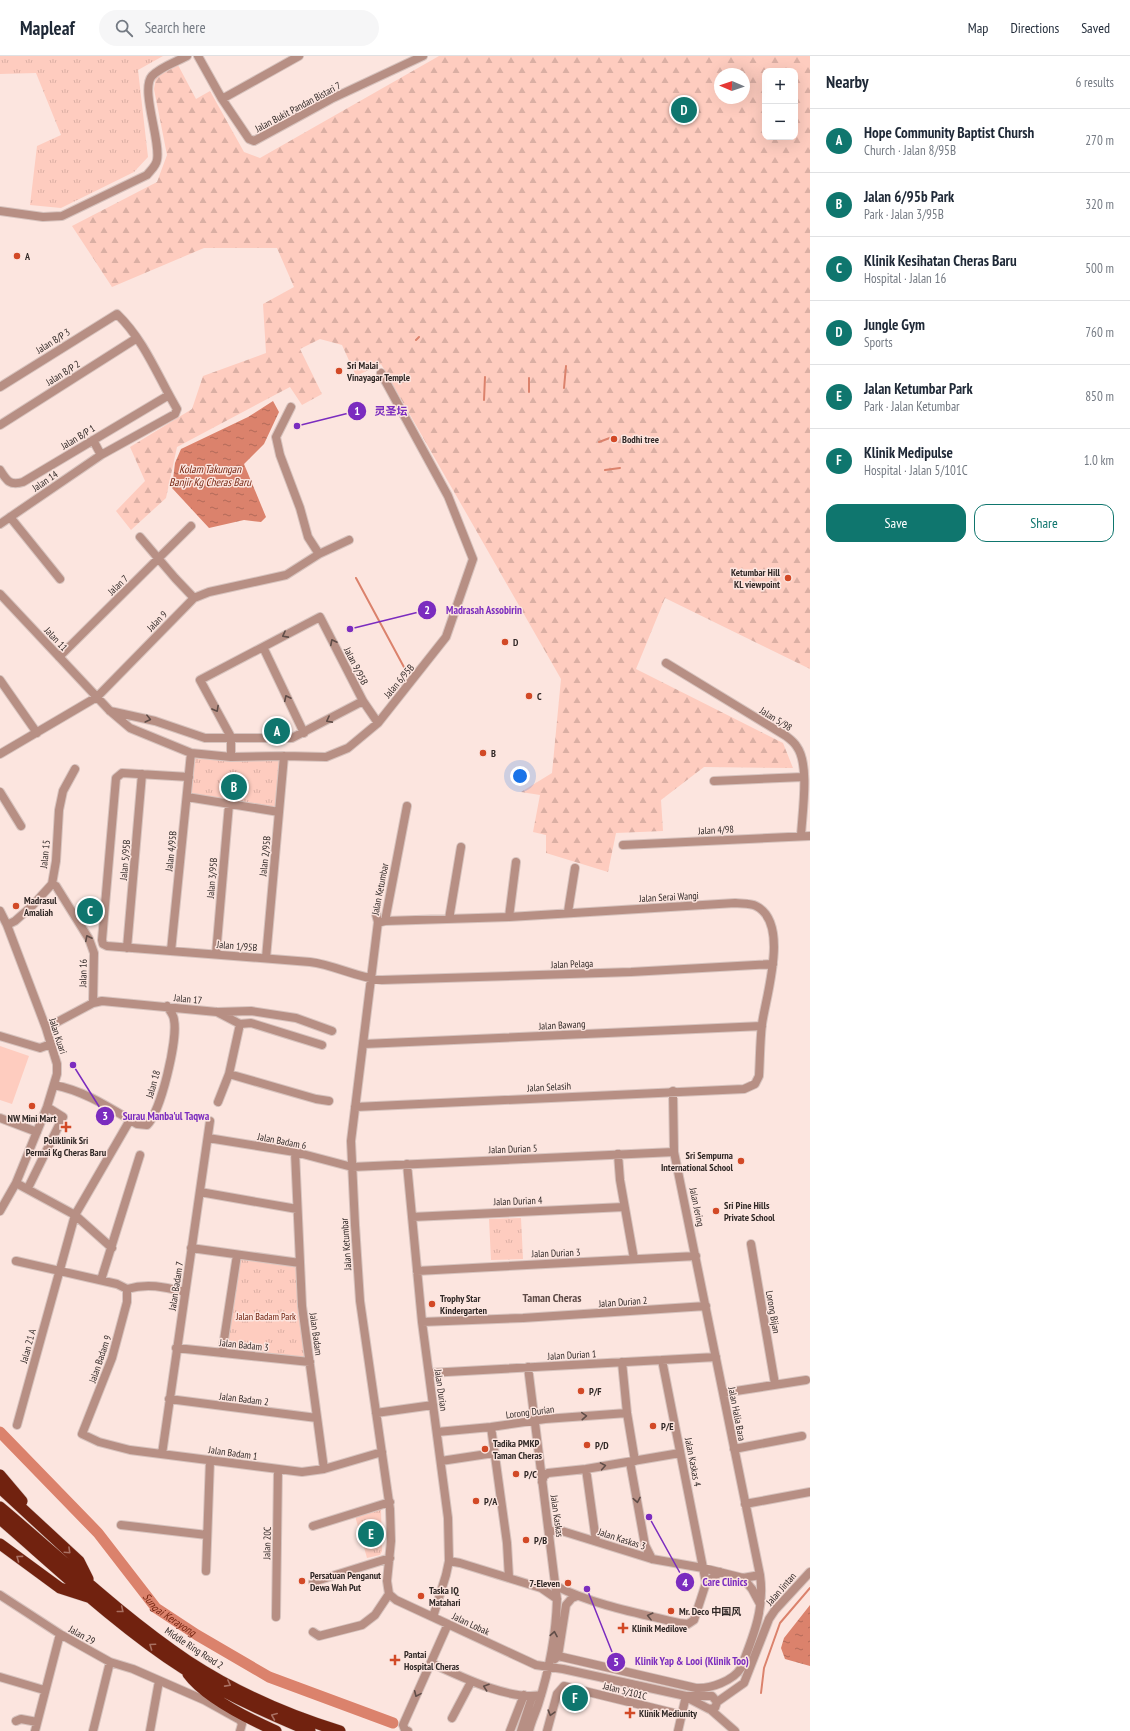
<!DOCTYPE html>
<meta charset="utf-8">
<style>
:root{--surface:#fff;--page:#f6f6f7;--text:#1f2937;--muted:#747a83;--line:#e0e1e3;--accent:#0f766e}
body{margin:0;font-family:"PT Sans Narrow","Noto Sans SC",sans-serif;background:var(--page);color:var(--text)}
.controls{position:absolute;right:12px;top:12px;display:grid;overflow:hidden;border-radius:8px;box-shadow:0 4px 16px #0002}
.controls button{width:36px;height:36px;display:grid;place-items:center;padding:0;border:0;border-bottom:1px solid var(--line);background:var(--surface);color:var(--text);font:20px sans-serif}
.compass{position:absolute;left:714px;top:12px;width:36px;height:36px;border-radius:50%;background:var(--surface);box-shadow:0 4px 16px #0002;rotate:272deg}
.you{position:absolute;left:520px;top:720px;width:14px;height:14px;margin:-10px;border:3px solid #fff;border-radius:50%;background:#1a73e8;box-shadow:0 0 0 6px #1a73e833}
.badge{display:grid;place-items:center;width:26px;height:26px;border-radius:50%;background:var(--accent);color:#fff;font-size:13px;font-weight:700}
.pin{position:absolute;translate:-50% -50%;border:2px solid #fff;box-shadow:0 1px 4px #0006}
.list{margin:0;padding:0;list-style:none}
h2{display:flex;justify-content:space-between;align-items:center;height:52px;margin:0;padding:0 16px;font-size:17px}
h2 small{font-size:13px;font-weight:400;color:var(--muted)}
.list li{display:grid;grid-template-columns:26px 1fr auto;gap:12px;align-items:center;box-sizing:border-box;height:64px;padding:0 16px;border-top:1px solid var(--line)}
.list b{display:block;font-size:15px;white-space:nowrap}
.list p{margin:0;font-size:13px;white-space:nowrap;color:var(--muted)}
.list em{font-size:13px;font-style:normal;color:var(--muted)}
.actions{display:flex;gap:8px;padding:12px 16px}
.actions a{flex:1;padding:9px 0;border:1px solid var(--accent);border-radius:12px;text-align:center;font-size:14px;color:var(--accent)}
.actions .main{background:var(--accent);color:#fff}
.icon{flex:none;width:22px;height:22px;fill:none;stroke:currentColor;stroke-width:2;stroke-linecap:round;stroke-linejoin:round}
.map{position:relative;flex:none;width:810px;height:1675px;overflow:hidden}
header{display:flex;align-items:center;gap:24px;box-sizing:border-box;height:56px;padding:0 20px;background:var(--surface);border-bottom:1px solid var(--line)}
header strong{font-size:19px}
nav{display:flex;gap:22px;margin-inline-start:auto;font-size:14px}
.search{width:280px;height:36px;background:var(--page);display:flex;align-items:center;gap:10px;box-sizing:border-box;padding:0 14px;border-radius:22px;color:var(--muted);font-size:15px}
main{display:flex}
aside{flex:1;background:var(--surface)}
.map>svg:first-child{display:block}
.grass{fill:url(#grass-tufts)}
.forest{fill:url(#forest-firs);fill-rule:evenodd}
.garden{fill:#feccbf}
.water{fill:url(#water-ripples)}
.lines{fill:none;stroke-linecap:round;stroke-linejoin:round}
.stream{stroke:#db826c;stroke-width:2}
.river{stroke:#db826c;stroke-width:11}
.minor-casing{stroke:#d7c3be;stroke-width:10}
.highway-casing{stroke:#d7c3be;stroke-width:12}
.minor{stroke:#b78f84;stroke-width:8}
.highway{stroke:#71220f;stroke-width:11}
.oneway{stroke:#604d48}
.oneway2{stroke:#a97062}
.poi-dot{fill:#d24926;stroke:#fce5df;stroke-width:1.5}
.labels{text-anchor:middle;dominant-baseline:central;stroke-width:3;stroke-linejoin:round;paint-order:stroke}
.street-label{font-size:10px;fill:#312927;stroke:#fce5df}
.poi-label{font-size:10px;font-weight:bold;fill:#312927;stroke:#fce5df;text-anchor:start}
.park-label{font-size:10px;fill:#6a1a06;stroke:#fce5df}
.water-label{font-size:11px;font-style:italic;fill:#762612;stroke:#fce5df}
.quarter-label{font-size:12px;font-weight:bold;fill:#5d4a46;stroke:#fce5df}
.leader{fill:none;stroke:#7b2cbf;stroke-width:1.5}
.callout-dot{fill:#7b2cbf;stroke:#fce5df;stroke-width:1.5}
.mark-label{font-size:12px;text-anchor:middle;font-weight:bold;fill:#fff}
.callout-label{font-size:11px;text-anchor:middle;font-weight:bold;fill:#7b2cbf;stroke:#fce5df;stroke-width:3;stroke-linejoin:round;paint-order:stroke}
</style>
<header>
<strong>Mapleaf</strong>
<div class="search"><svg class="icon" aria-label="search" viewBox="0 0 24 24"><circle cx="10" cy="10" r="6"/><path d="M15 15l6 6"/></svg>Search here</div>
<nav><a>Map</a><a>Directions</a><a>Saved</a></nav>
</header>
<main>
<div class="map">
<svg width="810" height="1675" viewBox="0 0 810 1675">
<defs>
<pattern id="grass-tufts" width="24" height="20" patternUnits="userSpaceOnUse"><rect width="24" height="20" fill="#feccbf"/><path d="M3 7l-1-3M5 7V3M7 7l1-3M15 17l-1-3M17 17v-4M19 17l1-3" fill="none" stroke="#daafa4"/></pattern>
<pattern id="forest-firs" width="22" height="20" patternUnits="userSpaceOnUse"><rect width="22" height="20" fill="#feccbf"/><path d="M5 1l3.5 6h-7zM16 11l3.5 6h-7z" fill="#daafa4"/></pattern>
<pattern id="water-ripples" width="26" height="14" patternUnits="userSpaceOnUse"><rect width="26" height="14" fill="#db826c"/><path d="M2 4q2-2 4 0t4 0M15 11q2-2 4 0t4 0" fill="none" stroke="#b26a59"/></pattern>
</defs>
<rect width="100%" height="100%" fill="#fce5df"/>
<path class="grass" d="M0 0H163L138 14 148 101 134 116 61 152 30 149 37 90 61 79 36 17 0 18Z
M191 697 284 700 279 756 187 741Z
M521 1162 523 1203 491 1204 489 1163Z
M237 1199 300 1207 308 1302 224 1292Z
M381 1452 382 1495 380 1499 367 1502 355 1460Z"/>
<path class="forest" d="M439 0H810V613L665 542 636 613 783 687 793 712 704 711 661 744 663 775 616 777 608 816 546 797V779L533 776 540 739 521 736 552 717 561 623 381 308 356 320 342 289 320 283 300 293 322 338 302 349 290 331 177 391 166 442 131 474 116 455 145 425 130 391 192 353 203 320 266 297 263 248 294 231 277 192H204L112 231 72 170 157 126 167 99 154 33 156 21 178 9 196 43 210 35 244 96 260 102ZM765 15H795V81H765ZM720 18H744V42H720Z"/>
<path class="garden" d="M0 990 29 1000 12 1048 0 1044Z
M239 1267 266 1269 265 1286 238 1284Z"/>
<path class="water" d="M273 345 279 356 264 388 244 408 266 461 261 466 244 464 209 472 172 432 175 407 181 393 248 361Z
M810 1549V1610L785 1603 781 1592 784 1582Z"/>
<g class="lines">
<path class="stream" d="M416 284 419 281
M529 322V336
M564 332 566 310
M484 344 485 321
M599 386 615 380
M605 414 620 412
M356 522 405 613
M761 1637 764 1612 780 1567 810 1532"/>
<path class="river" id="s1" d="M0 1376 98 1477 156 1552 197 1579 269 1621 393 1667"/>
<g class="minor-casing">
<path id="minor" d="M198 0 222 43 249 83 254 85 331 43 423 0
M222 43 299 0
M0 155 43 161 62 160 147 119C151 114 156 110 157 104 161 85 140 33 152 20 160 11 176 6 187 0
M0 331 117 258C145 285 158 321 177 353L175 358 101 399 0 468
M291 351 276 381 280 399 300 452 308 481 319 498
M0 369 137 282
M93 384 101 399
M0 414C7 425 10 430 23 426L169 339
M10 461 60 523
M140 481 175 522 194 542
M0 538 110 655 130 672 191 697 231 701 284 700 326 701 348 692 378 667 446 581 473 503 448 440 381 317
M263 591 304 677
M59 601 191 470
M666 607 786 680C790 683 795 687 797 691 810 709 802 758 801 780
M0 624 37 677
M110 655 155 665 205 682H292L363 645
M0 698 97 641 194 542 209 536 286 519 319 498 349 484
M231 701V681L200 624 320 561 363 645 378 667
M189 721 122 717 116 722 102 884 103 888 107 890 310 906C335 909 357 922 382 924L631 916 773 908
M714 725 803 721
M0 736 21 770
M187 741 279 756
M623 789 810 780
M52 828 56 830 89 883 94 897 93 947
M0 855 7 869 46 972 57 1008V1018L47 1051 16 1127 0 1155
M568 856 575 812
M509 861 516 806
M449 863 461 791
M381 866 385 865 407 750
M7 869 15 865 32 850 52 828 56 805 59 754 63 735 75 713
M127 892 142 718
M171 895 191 697
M216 898 229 748
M266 902 284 700
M217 956 240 968 251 967 322 989
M46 972 93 947 102 945 217 956 251 955 296 962 332 975
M0 980 40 992 51 988
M364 988 762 970
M229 1018 316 1043 329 1045
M54 1029C85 1035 110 1052 137 1068L147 1069C161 1056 178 983 174 964 174 959 169 954 167 950
M218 1046 229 1018 240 968
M355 1051 744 1033 755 1028 759 1020C760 1003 760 985 762 968 766 939 790 867 756 850 750 847 741 848 735 847L509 861 385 865
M0 1062 37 1076
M208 1082 295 1096 352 1111 674 1096
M295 1096 302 1250 324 1413
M618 1098 620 1124 634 1203
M407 1108 422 1266 448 1462 449 1505 446 1519 433 1561
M16 1127 75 1159 112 1192
M28 1132 63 1061 47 1051
M200 1136 297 1153
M412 1161 624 1151
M751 1188 775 1328
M191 1192 300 1207
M16 1205 117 1228 127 1233C148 1227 164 1231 185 1236
M417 1215 696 1200
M101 1224 140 1099
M127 1233V1246L112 1302 82 1378 99 1386 130 1394 302 1416 324 1413 382 1396
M422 1266 523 1262 706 1250
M176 1292 310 1306
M222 1297 237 1199
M622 1306 627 1357 635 1405
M528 1311 557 1543C556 1579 549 1615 538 1649 535 1658 531 1666 529 1675
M429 1317 716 1301
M723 1337 806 1324
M169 1343 317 1362
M376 1357 433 1349
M17 1369 75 1159 130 1064
M491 1371 507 1487 509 1522
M437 1376 491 1371 545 1363 627 1357
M734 1393 802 1380
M162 1398 210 1065
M441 1405 494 1397
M630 1406 645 1489 652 1503
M586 1413 596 1485
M542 1426 544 1420 548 1417 586 1413 680 1397
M745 1448 810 1436
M121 1469 207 1479
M313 1470 390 1446
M549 1475H562L652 1503 703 1512 743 1522 760 1519
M449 1505 460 1507 541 1532 557 1543
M206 1515 210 1404
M743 1522 752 1533 760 1548
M313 1526 390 1502
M706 1527 720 1516
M556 1530C594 1549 637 1557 679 1567L688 1568 694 1564 706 1527 662 1304
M389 1538 396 1544 536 1609 563 1613 686 1640H712L717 1646
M0 1539 60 1578 110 1606 133 1613 204 1644 240 1664 242 1668 240 1675
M276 1561 278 1413
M313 1576 319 1580 362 1569 375 1559 389 1538 387 1525 391 1485 390 1453 360 1245 355 1169 351 1085 378 866 376 858
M558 1600 696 1632C710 1633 733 1625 741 1612 753 1581 765 1553 760 1519L674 1096 673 1035
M555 1603 558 1600 566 1549 572 1542 577 1540
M431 1607C460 1620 509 1645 541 1639
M0 1621 44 1634
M686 1641 709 1653 715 1652 717 1646
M717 1646 744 1627 769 1563 775 1554 810 1516
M711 1654 735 1675
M452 1662 471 1626
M16 1665 21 1663 37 1666
M35 1675 60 1578
M93 1675 110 1606
M150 1675 159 1625
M408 1675 405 1674 403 1669 448 1568
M510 1675 524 1639
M521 1675 532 1641
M547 1675 557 1638 564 1630 682 1659
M678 1675 686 1640"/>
</g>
<g class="highway-casing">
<path id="highway" d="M0 1419 22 1445
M0 1432 79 1505 88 1523
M0 1451C62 1503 121 1560 188 1605 234 1635 287 1659 340 1675
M0 1463C59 1514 119 1571 184 1613 224 1638 266 1657 310 1675
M0 1488 60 1532 88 1541
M188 1618C205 1641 249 1663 276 1675"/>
</g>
<use href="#minor" class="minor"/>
<use href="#highway" class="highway"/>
</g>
<defs><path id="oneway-chevron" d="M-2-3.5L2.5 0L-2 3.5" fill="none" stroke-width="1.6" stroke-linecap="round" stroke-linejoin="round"/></defs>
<g class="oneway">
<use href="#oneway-chevron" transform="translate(285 579) rotate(152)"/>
<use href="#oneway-chevron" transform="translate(333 586) rotate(-117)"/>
<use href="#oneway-chevron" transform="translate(287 642) rotate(-116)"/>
<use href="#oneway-chevron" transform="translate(216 653) rotate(61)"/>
<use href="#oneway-chevron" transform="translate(148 663) rotate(14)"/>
<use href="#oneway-chevron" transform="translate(329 664) rotate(152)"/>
<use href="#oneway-chevron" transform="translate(88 882) rotate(-117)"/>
<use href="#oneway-chevron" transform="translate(584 1360) rotate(-4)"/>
<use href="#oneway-chevron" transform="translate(603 1410) rotate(-10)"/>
<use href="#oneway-chevron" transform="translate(637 1444) rotate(80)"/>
<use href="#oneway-chevron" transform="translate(650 1560) rotate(-166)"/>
<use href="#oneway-chevron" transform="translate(554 1578) rotate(-80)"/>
<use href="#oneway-chevron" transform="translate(486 1631) rotate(-161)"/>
<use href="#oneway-chevron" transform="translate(417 1638) rotate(114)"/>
<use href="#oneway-chevron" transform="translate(551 1657) rotate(106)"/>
</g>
<g class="oneway2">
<use href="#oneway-chevron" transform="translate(68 1495) rotate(43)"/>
<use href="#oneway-chevron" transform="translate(19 1502) rotate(-144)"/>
<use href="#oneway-chevron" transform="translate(121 1554) rotate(39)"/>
<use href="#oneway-chevron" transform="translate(152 1590) rotate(-145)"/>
<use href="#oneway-chevron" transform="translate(228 1628) rotate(28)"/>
<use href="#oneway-chevron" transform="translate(274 1660) rotate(-157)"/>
</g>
<g class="poi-dot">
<circle cx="17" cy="200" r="4"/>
<circle cx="339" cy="315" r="4"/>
<circle cx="614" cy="383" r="4"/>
<circle cx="788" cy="522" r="4"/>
<circle cx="505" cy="586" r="4"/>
<circle cx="529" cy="640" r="4"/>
<circle cx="483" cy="697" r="4"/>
<circle cx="16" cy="850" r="4"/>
<circle cx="32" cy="1050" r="4"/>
<path d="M64 1065h4v4h4v4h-4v4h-4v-4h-4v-4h4z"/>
<circle cx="741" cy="1105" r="4"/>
<circle cx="716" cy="1155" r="4"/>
<circle cx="432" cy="1248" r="4"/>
<circle cx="581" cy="1335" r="4"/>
<circle cx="653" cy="1370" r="4"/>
<circle cx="587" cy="1389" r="4"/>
<circle cx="485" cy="1393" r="4"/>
<circle cx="516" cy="1418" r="4"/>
<circle cx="476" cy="1445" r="4"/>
<circle cx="526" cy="1484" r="4"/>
<circle cx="302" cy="1525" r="4"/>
<circle cx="568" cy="1527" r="4"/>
<circle cx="421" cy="1540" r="4"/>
<circle cx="671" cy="1555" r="4"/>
<path d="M621 1566h4v4h4v4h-4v4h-4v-4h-4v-4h4z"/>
<path d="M393 1598h4v4h4v4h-4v4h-4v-4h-4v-4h4z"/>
<path d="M628 1651h4v4h4v4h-4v4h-4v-4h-4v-4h4z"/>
</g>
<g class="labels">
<g class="street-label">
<text transform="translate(298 51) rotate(-28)">Jalan Bukit Pandan Bistari 7</text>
<text transform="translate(53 285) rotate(-32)">Jalan B/P 3</text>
<text transform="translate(63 317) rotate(-32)">Jalan B/P 2</text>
<text transform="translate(78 381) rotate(-31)">Jalan B/P 1</text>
<text transform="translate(45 425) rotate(-34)">Jalan 14</text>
<text transform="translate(118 529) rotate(-44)">Jalan 7</text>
<text transform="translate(157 565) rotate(-46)">Jalan 9</text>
<text transform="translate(56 583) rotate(47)">Jalan 11</text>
<text transform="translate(356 610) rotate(63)">Jalan 9/95B</text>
<text transform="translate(399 625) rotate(-50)">Jalan 6/95B</text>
<text transform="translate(776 663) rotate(32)">Jalan 5/98</text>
<text transform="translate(716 774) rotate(-3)">Jalan 4/98</text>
<text transform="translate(171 795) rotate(-84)">Jalan 4/95B</text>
<text transform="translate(45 798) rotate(-84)">Jalan 15</text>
<text transform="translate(265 800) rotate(-84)">Jalan 2/95B</text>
<text transform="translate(125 804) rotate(-85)">Jalan 5/95B</text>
<text transform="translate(212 822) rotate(-85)">Jalan 3/95B</text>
<text transform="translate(380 833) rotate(-79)">Jalan Ketumbar</text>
<text transform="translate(669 841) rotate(-3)">Jalan Serai Wangi</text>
<text transform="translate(237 890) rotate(5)">Jalan 1/95B</text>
<text transform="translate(572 908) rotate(-2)">Jalan Pelaga</text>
<text transform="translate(83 917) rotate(-89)">Jalan 16</text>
<text transform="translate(188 943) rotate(6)">Jalan 17</text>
<text transform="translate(562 969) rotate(-3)">Jalan Bawang</text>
<text transform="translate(58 980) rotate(72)">Jalan Kuari</text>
<text transform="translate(153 1028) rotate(-74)">Jalan 18</text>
<text transform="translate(549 1031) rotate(-3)">Jalan Selasih</text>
<text transform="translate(282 1085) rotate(11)">Jalan Badam 6</text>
<text transform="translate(513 1093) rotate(-2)">Jalan Durian 5</text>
<text transform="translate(518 1145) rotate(-2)">Jalan Durian 4</text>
<text transform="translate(697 1151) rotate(78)">Jalan Jering</text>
<text transform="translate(346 1188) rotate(-94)">Jalan Ketumbar</text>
<text transform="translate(556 1197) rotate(-2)">Jalan Durian 3</text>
<text transform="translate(176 1230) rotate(-81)">Jalan Badam 7</text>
<text transform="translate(623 1246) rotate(-4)">Jalan Durian 2</text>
<text transform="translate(773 1256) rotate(80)">Lorong Bijan</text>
<text transform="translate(316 1278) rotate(82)">Jalan Badam</text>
<text transform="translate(244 1289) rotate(6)">Jalan Badam 3</text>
<text transform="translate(28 1290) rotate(-75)">Jalan 21 A</text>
<text transform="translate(572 1299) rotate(-3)">Jalan Durian 1</text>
<text transform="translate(100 1303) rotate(-71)">Jalan Badam 9</text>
<text transform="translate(441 1334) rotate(82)">Jalan Durian</text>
<text transform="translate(244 1343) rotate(7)">Jalan Badam 2</text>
<text transform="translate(530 1356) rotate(-7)">Lorong Durian</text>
<text transform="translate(737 1358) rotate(79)">Jalan Halia Bara</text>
<text transform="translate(233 1397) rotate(8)">Jalan Badam 1</text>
<text transform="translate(693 1406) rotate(79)">Jalan Kaskas 4</text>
<text transform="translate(557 1460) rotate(82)">Jalan Kaskas</text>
<text transform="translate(622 1483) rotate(18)">Jalan Kaskas 3</text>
<text transform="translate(267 1487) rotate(-89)">Jalan 20C</text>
<text transform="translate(781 1533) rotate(-49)">Jalan Jintan</text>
<text transform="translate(471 1568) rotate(25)">Jalan Lobak</text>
<text transform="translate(82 1579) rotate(29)">Jalan 29</text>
<text transform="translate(194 1592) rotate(33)">Middle Ring Road 2</text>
<text transform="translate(625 1635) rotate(14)">Jalan 5/101C</text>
</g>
<g class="poi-label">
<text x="25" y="200">A</text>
<text x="347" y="309">Sri Malai<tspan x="347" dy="12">Vinayagar Temple</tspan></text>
<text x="622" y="383">Bodhi tree</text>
<text x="780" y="516" text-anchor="end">Ketumbar Hill<tspan x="780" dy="12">KL viewpoint</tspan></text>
<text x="513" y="586">D</text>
<text x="537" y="640">C</text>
<text x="491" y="697">B</text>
<text x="24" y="844">Madrasul<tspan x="24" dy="12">Amaliah</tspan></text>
<text x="32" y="1062" text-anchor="middle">NW Mini Mart</text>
<text x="66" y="1084" text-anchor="middle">Poliklinik Sri<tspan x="66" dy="12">Permai Kg Cheras Baru</tspan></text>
<text x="733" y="1099" text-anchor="end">Sri Sempurna<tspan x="733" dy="12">International School</tspan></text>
<text x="724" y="1149">Sri Pine Hills<tspan x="724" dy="12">Private School</tspan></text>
<text x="440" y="1242">Trophy Star<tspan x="440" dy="12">Kindergarten</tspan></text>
<text x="589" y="1335">P/F</text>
<text x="661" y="1370">P/E</text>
<text x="493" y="1387">Tadika PMKP<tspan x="493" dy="12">Taman Cheras</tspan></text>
<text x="595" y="1389">P/D</text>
<text x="524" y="1418">P/C</text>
<text x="484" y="1445">P/A</text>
<text x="534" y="1484">P/B</text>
<text x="310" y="1519">Persatuan Penganut<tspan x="310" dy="12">Dewa Wah Put</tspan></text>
<text x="560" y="1527" text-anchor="end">7-Eleven</text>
<text x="429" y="1534">Taska IQ<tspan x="429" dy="12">Matahari</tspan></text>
<text x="679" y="1555">Mr. Deco 中国风</text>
<text x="632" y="1572">Klinik Medilove</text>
<text x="404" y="1598">Pantai<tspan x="404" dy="12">Hospital Cheras</tspan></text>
<text x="639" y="1657">Klinik Mediunity</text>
</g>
<g class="park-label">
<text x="266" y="1260">Jalan Badam Park</text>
</g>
<g class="water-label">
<text x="210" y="413">Kolam Takungan<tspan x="210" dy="13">Banjir Kg Cheras Baru</tspan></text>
<text stroke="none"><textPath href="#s1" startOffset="250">Sungai Kerayong</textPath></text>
</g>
<g class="quarter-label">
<text x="552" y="1241">Taman Cheras</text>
</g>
</g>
<path class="leader" d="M297 370L357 355M350 573L427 554M73 1009L105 1060M649 1461L685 1526M587 1533L616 1606"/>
<g class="callout-dot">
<circle cx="297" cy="370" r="4"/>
<circle cx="350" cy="573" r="4"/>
<circle cx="73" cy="1009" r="4"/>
<circle cx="649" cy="1461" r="4"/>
<circle cx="587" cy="1533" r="4"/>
<circle cx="357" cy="355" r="10"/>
<circle cx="427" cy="554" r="10"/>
<circle cx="105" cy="1060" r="10"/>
<circle cx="685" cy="1526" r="10"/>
<circle cx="616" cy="1606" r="10"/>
</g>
<g class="mark-label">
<text x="357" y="359">1</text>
<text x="427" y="558">2</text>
<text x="105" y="1064">3</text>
<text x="685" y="1531">4</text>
<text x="616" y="1610">5</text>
</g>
<g class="callout-label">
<text x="391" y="359">灵圣坛</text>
<text x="484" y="558">Madrasah Assobirin</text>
<text x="166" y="1064">Surau Manba'ul Taqwa</text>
<text x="725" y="1530">Care Clinics</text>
<text x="692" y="1609">Klinik Yap &amp; Looi (Klinik Too)</text>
</g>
</svg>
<div class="controls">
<button>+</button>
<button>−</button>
</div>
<svg class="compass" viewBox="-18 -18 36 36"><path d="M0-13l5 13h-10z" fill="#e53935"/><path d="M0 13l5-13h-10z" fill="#747a83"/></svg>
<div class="you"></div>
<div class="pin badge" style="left:277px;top:675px">A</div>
<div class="pin badge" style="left:234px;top:731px">B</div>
<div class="pin badge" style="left:90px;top:855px">C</div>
<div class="pin badge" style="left:684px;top:54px">D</div>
<div class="pin badge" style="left:371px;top:1478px">E</div>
<div class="pin badge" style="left:575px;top:1642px">F</div>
</div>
<aside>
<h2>Nearby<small>6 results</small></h2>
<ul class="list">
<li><span class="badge">A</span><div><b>Hope Community Baptist Chursh</b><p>Church · Jalan 8/95B</p></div><em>270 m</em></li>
<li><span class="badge">B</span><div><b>Jalan 6/95b Park</b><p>Park · Jalan 3/95B</p></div><em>320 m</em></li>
<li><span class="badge">C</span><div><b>Klinik Kesihatan Cheras Baru</b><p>Hospital · Jalan 16</p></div><em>500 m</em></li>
<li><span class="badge">D</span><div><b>Jungle Gym</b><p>Sports</p></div><em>760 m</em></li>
<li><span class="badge">E</span><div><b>Jalan Ketumbar Park</b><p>Park · Jalan Ketumbar</p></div><em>850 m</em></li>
<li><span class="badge">F</span><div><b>Klinik Medipulse</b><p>Hospital · Jalan 5/101C</p></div><em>1.0 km</em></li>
</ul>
<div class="actions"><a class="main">Save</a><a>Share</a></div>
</aside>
</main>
